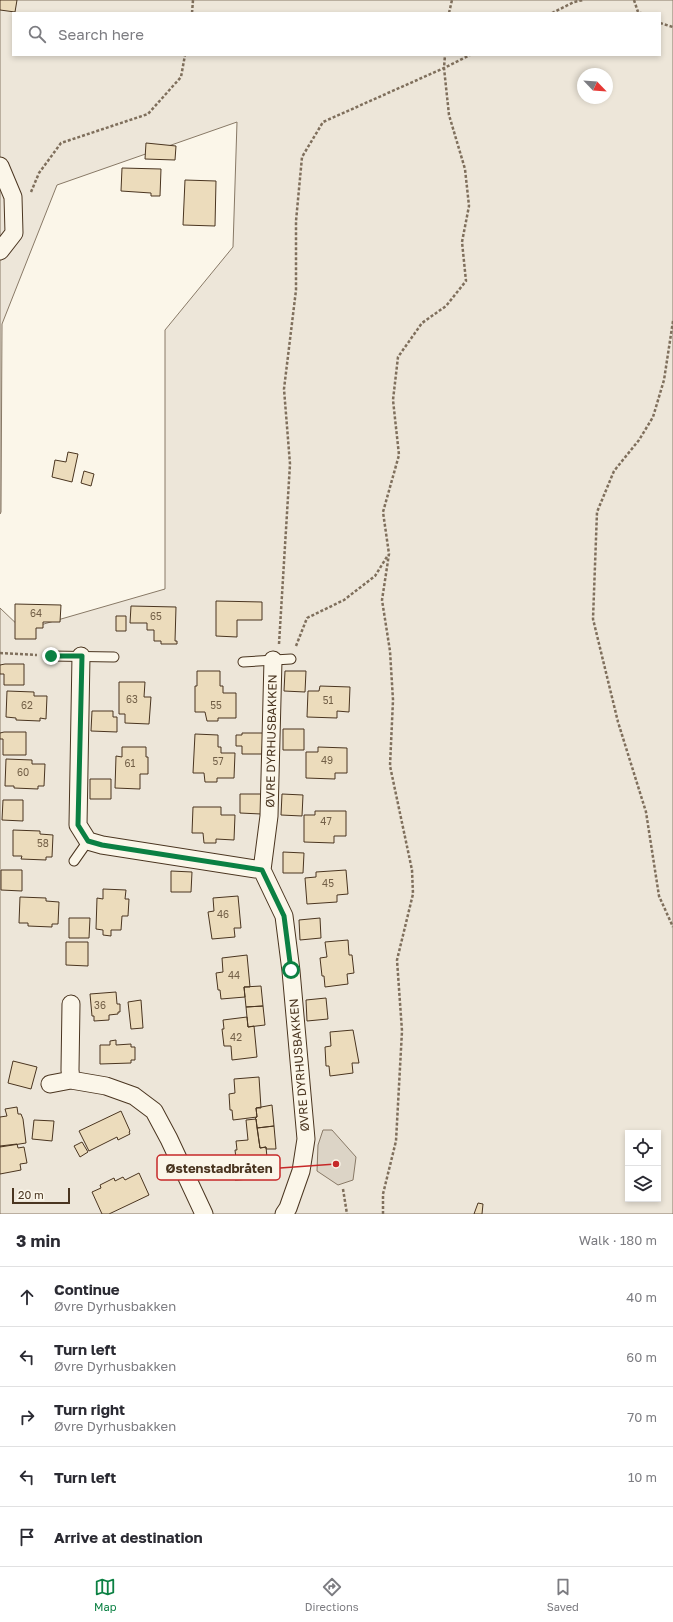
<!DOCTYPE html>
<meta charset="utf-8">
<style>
:root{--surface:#fff;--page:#f2f2f3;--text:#2b2b33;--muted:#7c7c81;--line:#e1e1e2;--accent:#0b8043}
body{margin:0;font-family:"Golos Text",sans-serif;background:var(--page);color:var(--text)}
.controls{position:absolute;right:12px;bottom:12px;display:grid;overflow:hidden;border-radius:0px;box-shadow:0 2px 6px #0003}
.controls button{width:36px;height:36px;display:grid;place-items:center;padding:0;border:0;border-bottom:1px solid var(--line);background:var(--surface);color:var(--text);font:20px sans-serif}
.compass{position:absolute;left:577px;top:68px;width:36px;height:36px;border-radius:50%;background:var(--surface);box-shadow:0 2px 6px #0003;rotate:115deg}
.scale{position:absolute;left:12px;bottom:10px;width:58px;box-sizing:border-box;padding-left:4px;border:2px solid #4a3520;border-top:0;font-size:11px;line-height:14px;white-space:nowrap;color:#4a3520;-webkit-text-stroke:3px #fbf6e9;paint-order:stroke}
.stop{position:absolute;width:12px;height:12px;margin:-9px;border:3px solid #0b8043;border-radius:50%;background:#fff}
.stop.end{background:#0b8043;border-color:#fff;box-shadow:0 1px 4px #0008}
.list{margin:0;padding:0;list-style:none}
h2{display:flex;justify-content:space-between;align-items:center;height:52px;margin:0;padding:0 16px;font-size:17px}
h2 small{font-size:13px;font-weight:400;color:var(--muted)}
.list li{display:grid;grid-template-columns:26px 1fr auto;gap:12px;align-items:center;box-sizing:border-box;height:60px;padding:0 16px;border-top:1px solid var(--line)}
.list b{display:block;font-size:15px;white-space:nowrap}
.list p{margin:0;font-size:13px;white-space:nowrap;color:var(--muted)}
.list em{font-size:13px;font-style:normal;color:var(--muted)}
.icon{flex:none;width:22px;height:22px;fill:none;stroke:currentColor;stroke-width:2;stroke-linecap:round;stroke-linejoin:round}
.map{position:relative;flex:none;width:673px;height:1214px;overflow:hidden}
.search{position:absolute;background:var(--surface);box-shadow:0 2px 6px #0003;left:12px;right:12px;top:12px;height:44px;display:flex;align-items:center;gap:10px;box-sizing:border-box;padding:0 14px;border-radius:0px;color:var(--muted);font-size:15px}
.sheet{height:352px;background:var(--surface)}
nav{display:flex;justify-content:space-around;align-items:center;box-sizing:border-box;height:56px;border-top:1px solid var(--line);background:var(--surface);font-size:11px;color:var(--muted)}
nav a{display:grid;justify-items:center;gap:2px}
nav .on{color:var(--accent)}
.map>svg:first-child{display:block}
.green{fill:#ede6d9;stroke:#887966;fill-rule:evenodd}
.water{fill:#dcd4c6;stroke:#887966}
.building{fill:#ecdcbc;stroke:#4a3520}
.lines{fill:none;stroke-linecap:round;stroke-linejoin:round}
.lane-casing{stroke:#4a3520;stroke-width:11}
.street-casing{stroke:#4a3520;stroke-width:19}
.path{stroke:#7f6f5c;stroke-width:2.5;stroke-dasharray:3 2;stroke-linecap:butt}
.lane{stroke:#fbf6e9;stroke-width:9}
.street{stroke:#fbf6e9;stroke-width:17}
.route{stroke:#0b8043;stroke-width:5}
.labels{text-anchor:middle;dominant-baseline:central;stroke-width:3;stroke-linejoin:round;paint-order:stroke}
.number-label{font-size:10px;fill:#725f47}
.street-label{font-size:12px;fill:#4a3520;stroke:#fbf6e9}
.leader{fill:none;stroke:#c62828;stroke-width:1.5}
.callout-dot{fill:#c62828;stroke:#fbf6e9;stroke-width:1.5}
.callout{fill:#fbf6e9;stroke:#c62828;stroke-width:1.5}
.callout-label{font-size:13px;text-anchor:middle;font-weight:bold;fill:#4a3520}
</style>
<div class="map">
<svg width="673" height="1214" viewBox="0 0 673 1214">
<rect width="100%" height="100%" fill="#fbf6e9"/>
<path class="green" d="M0 0H673V1214H0V608L23 630 165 589V330L233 247 237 122 57 185 2 324 1 512 0 514ZM13 13H660V55H13ZM583 74H607V98H583ZM628 1133H658V1199H628Z"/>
<path class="water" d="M323 1130H332L356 1157 353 1180 338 1185 317 1171 318 1145Z"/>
<path class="building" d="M0 0H17L15 12 0 10Z
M146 143 176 146 175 160 145 159Z
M122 168 161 169 160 196H151V193L121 191Z
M185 180 216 181 215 226 183 225Z
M68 452 78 454 72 482 52 477 55 460 66 462Z
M84 471 94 474 91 486 81 483Z
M216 601 262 602V620H237V637L216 636Z
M15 604 61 605 60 622H43V628H36V639H15Z
M131 606 176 607 175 641H177V644H161V641H154V630H147V623H130Z
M116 616H126V631H116Z
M5 664H24V685H4V674H0V665Z
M197 671H220V686H223V693H236V718H218V721H207L205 712H195V686H197Z
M285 671H306L305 692 284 691Z
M119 682H145L144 697H151L149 724 125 723V714H119Z
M320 686 350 687 349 712 337 711V718L307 717 308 691H319Z
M7 691 34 692V696H47L46 719 40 718V721L16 720V718L6 717Z
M92 711H113V717H117V732L91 731Z
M283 729H304V750H283Z
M4 732H26V755H3V739H0V733Z
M242 733H263L262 754H242V746H236V735H242Z
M195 734 218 735V747H221V753H235L234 778H217V782H205L204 773H193Z
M122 747H146V757H148V774H140V789L115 788 116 756 122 757Z
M318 747 347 748V773H335V779L306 778V752H318Z
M6 759 32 760V764H45L44 786H38V789L14 788V786H5Z
M90 779H111V799H90Z
M240 794H261V814L240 813Z
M282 794 303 795 302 816 281 815Z
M3 800H23V821L2 820Z
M193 807H221V815H235L234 840 216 839V843H204L203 833H192Z
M315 811H346V836H334V843L304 842V815H315Z
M13 830 40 831V834L53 835 52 857H46V860L21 859 22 856H13Z
M283 852 304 853 303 873H283Z
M1 870H22V891L1 890Z
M346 870 348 894 337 895V902L307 904 305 878 316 877V872Z
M171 871 192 872 191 892H171Z
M103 889 126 890 125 899H129L128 916H122L121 930H111V936L103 935V930L96 929 97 898 103 899Z
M238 896 241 928H234L235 937 212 939 208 912 214 911 213 898Z
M20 897 46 898V901L59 902 58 924H52V927L28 926V923H19Z
M69 918H90L89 938H69Z
M320 918 321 938 300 940 299 920Z
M348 940 349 955H352L354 973 347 974 348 984 325 987 324 976H322L320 958 327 957 325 942Z
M66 942H88V966L66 965Z
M247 955 250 987H244L245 997 221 999 220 990H218L216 973 223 972 222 958Z
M261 986 263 1006 246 1007 244 987Z
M116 992 117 1004H120V1012H118V1014L109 1015V1020L94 1021V1016H92L90 994Z
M326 998 328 1019 307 1021 306 1000Z
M141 1000 143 1028 131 1029 128 1002Z
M263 1006 265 1025 248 1027 246 1007Z
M247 1017 248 1027 254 1026 257 1057 232 1060 231 1046H224L222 1029H224L223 1020Z
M353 1030 359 1063H352L353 1073 330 1076 329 1066H326L325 1047 331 1046 330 1032Z
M116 1040V1045L131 1044V1047H135V1060H131V1063L100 1064V1045H110V1041Z
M13 1061 37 1067 31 1089 8 1083Z
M259 1077 261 1108H256L257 1117 233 1120 232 1110H230L229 1094 235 1093 234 1079Z
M272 1105 274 1126 257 1128 256 1119 255 1118 257 1117 256 1108Z
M17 1107 18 1114H21L23 1119 26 1143 0 1147V1117L7 1116 5 1109Z
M121 1111 130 1131 129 1132 130 1134 118 1140 117 1137 89 1151 79 1131Z
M256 1119 260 1148 266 1147 269 1178 235 1180 234 1170 244 1169 243 1166 237 1167 235 1150H237L236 1141 248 1140 246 1120Z
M34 1120 54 1121 52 1141 32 1139Z
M274 1126 276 1149H266V1147L260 1148 257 1128Z
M82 1142 88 1152 80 1157 74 1146Z
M17 1144 18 1148 24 1147 27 1163 20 1164 21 1170 0 1174V1146Z
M139 1173 149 1195 109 1214H102L92 1192 101 1188 100 1185 114 1178 115 1181 123 1177 125 1180Z
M478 1203 483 1204 482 1214H474Z"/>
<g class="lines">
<g class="lane-casing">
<path id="lane" d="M51 656 114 657
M243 662 291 659
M74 861 88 841"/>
</g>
<g class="street-casing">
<path id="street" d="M0 166 13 197 14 233 0 251
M81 656 78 825 88 841 102 845 262 870
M273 660 269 816 262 870 284 916 291 971 306 1139 301 1171 288 1208 284 1214
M71 1004 70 1070 71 1080
M50 1084 71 1080 106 1086 134 1096 154 1111 169 1139 204 1214"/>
</g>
<path class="path" d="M634 0 638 12 641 13
M192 13 193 0
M449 13 452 0
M552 13 574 2 583 0
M660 23 673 27
M31 192 39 173 61 143 148 114 181 77 185 55
M673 321 664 380 653 417 639 440 614 471 597 512 593 619 618 722 646 812 659 896 673 927
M279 644 290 464 284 389 296 290V221L302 157 323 122 444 68 470 55
M296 646 307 618 344 600 375 576 388 555
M0 653 37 655
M343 1189 347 1214
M383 1214V1194L396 1141 402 1031 397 960 413 894 412 870 390 766 393 700 390 651 382 600 389 554 383 512 399 455 393 400 398 357 422 323 446 306 466 281 462 242 469 206 465 169 449 115 444 68 445 55"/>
<use href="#lane" class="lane"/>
<use href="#street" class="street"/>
</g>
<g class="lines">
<path class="route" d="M51 656H82L78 825 88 841 102 845 262 870 284 916 291 970"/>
</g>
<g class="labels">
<g class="number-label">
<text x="36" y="613">64</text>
<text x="156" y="616">65</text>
<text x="132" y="699">63</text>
<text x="328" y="700">51</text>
<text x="27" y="705">62</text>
<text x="216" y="705">55</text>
<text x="327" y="760">49</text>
<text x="218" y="761">57</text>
<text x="130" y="763">61</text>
<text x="23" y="772">60</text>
<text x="326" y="821">47</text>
<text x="43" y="843">58</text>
<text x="328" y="883">45</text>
<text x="223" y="914">46</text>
<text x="234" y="975">44</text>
<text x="100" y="1005">36</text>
<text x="236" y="1037">42</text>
</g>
<g class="street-label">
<text transform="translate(271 741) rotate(-89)">ØVRE DYRHUSBAKKEN</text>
<text transform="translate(299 1065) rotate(-95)">ØVRE DYRHUSBAKKEN</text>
</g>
</g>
<path class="leader" d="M336 1164L280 1168"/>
<circle class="callout-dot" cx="336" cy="1164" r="4"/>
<rect class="callout" x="157" y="1155" width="123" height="25" rx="4"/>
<g class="callout-label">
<text x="219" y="1173">Østenstadbråten</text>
</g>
</svg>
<div class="controls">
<button><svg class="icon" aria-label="locate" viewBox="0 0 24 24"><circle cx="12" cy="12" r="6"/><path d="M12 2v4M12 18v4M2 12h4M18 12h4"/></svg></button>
<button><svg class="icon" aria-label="layers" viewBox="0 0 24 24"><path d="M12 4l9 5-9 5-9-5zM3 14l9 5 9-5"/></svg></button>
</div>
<svg class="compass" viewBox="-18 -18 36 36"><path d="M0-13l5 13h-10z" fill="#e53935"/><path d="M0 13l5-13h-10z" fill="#7c7c81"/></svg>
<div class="scale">20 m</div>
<div class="stop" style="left:291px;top:970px"></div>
<div class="stop end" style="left:51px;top:656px"></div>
<div class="search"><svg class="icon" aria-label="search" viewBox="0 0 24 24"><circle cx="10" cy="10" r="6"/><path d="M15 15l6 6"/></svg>Search here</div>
</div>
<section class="sheet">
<h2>3 min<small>Walk · 180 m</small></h2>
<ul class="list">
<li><svg class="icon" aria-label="ahead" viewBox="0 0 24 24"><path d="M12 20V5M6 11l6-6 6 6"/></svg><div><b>Continue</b><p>Øvre Dyrhusbakken</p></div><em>40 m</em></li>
<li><svg class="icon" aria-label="left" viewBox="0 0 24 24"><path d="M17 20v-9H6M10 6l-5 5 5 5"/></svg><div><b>Turn left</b><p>Øvre Dyrhusbakken</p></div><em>60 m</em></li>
<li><svg class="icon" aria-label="right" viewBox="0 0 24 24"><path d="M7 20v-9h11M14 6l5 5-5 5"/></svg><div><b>Turn right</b><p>Øvre Dyrhusbakken</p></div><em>70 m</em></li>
<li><svg class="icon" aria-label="left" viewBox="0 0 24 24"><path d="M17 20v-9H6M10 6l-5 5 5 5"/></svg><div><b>Turn left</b></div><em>10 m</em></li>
<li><svg class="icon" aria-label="arrive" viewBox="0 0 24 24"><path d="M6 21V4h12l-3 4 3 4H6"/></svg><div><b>Arrive at destination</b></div></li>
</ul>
</section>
<nav>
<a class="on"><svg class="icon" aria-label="map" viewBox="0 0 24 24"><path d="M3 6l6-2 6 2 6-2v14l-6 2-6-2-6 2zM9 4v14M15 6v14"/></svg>Map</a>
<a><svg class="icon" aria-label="directions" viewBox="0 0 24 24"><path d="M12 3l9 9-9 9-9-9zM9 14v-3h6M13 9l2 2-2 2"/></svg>Directions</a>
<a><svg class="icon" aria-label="saved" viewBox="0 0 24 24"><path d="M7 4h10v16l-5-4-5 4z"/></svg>Saved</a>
</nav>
